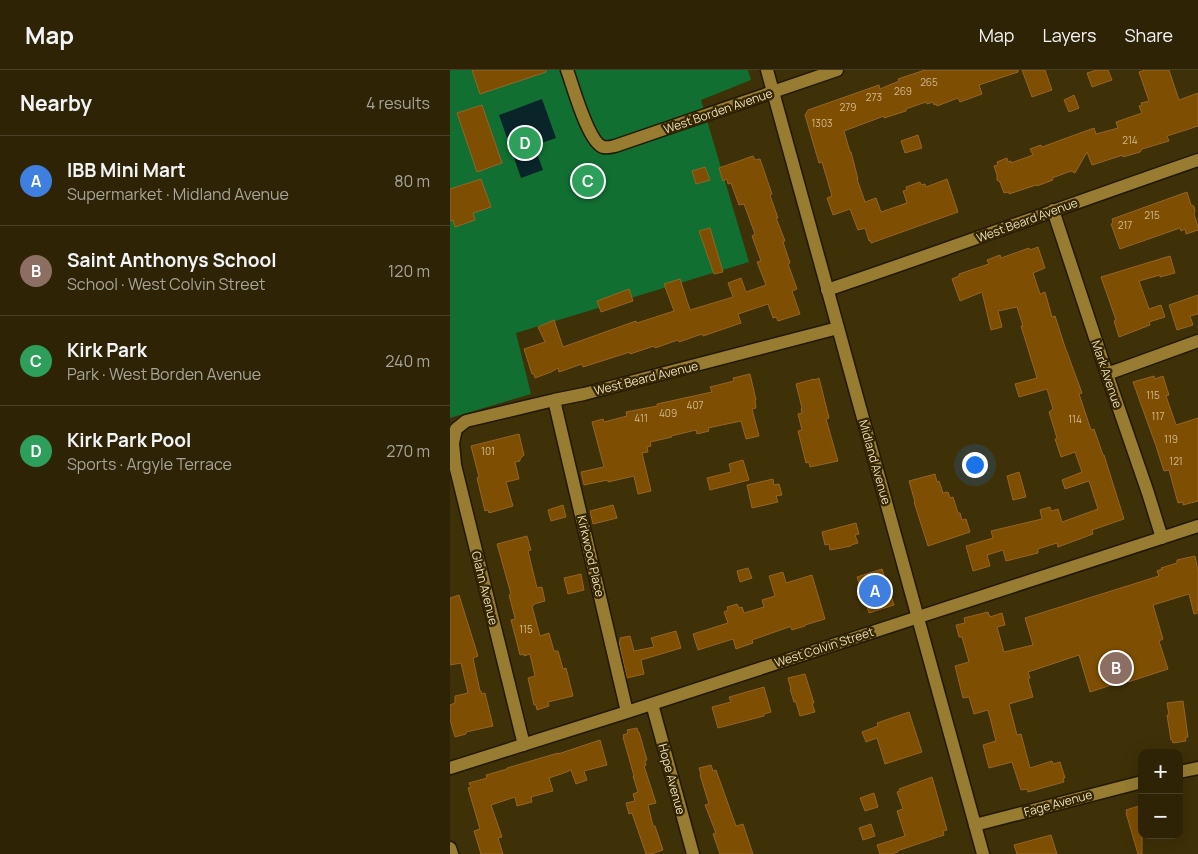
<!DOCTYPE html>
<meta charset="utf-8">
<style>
:root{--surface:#2e2405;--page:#3a3013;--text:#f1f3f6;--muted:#a7a49a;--line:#494127;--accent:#8c9099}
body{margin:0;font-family:Manrope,sans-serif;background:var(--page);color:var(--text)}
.controls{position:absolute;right:15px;bottom:15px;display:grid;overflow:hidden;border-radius:10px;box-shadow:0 5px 20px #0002}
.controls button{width:45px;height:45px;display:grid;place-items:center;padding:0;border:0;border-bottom:1px solid var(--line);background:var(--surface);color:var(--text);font:25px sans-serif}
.you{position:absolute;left:524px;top:394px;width:18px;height:18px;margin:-12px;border:4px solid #fff;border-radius:50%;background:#1a73e8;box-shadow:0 0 0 8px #1a73e833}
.badge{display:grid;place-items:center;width:32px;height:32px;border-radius:50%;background:var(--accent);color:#fff;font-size:16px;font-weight:700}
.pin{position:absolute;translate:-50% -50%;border:2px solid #fff;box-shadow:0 1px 5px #0006}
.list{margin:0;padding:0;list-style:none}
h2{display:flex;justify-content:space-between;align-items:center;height:65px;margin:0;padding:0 20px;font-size:21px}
h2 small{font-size:16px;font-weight:400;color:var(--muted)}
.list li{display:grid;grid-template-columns:32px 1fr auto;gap:15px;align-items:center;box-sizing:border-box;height:90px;padding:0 20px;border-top:1px solid var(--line)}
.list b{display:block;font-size:19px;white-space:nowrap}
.list p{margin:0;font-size:16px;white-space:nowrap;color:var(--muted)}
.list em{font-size:16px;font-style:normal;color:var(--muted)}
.map{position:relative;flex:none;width:748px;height:784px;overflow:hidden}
header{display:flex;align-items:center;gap:30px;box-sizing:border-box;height:70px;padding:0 25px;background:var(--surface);border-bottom:1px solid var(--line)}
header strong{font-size:24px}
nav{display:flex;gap:28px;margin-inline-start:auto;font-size:18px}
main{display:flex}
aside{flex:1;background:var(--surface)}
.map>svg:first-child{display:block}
.green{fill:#116f32}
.water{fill:#0a252a}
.building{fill:#7e4e02;stroke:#956427}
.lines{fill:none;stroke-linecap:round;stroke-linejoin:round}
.minor-casing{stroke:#211903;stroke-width:15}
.tertiary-casing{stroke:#211903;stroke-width:15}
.minor{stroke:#977c31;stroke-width:12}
.tertiary{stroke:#977c31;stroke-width:12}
.labels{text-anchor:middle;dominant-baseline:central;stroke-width:4.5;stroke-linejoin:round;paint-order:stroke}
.number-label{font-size:10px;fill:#d1bb8e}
.street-label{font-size:12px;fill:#eddfbc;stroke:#342600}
</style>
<header>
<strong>Map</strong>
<nav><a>Map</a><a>Layers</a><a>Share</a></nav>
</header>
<main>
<aside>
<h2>Nearby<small>4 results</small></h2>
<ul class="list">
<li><span class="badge" style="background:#3f7fe0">A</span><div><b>IBB Mini Mart</b><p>Supermarket · Midland Avenue</p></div><em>80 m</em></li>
<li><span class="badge" style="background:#8d6e63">B</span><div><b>Saint Anthonys School</b><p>School · West Colvin Street</p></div><em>120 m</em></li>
<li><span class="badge" style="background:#2e9e5b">C</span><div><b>Kirk Park</b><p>Park · West Borden Avenue</p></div><em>240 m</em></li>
<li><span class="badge" style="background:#2e9e5b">D</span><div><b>Kirk Park Pool</b><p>Sports · Argyle Terrace</p></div><em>270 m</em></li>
</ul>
</aside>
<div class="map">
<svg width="748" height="784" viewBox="0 0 748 784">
<rect width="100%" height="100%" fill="#3e3007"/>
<path class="green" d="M0 0H298L301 10 251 30 299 192 66 263 81 324 0 348Z"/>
<path class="water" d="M92 29 106 68 77 78 79 84 86 81 93 100 71 108 49 45Z"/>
<path class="building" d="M22 0H96V2L30 24Z
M475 0H568V2L529 15 532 24 510 32 508 28 487 36 486 34 484 35 483 32 477 34 476 32 456 39V41L434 48V46L394 61 400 82H401L408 109H407L415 132 426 128 431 142 457 133 453 121 457 120 456 117 470 112 471 115 475 114 476 117 497 109 508 142 421 173 420 170 419 171 415 158 408 160 400 139 383 145 377 128 382 126 372 92 369 93 355 45 358 40 429 15 430 19 449 11 448 9Z
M572 0H595L602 20 582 27Z
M647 0H658L662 10 642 17 637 3Z
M695 0H719L729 30 748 23V56L717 66 719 71 692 79 690 82 673 87V85L642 95 637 82 625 103 621 101 602 108 603 110 587 116 586 115 559 124V122L554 123 550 112 547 110V105L544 96 548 95 547 92 557 88 558 92 561 91V93L583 85 580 79 591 75 592 77 644 58 646 64 668 58 666 52 692 43 689 36 692 35 691 33 699 31 689 2Z
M624 25 629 38 619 42 614 30Z
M32 35 52 93 27 102 7 43Z
M468 65 472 78 455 83 451 71Z
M303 86 305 90 310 89 322 124 320 125 328 148H326L335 171 333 172 340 193 338 194 347 219 342 221 350 244 328 251 326 247 323 248 318 234 288 244 291 253 253 266 252 264 229 272 228 270 205 278 204 276 180 284V282L133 297 132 294 109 302 108 298 101 302 85 308 84 304H82L74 279 95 272 88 257 104 250 113 277 186 251 187 253 224 241 214 214 230 209 240 240 283 227 278 213 291 208 296 222 316 215 307 192 311 191 302 166 305 164 294 134 289 135 281 113 278 114 277 109 273 111 269 98Z
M255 97 260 110 246 114 242 101Z
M31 109 41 137 23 143 25 150 5 157 3 150 0 151V119Z
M737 122 741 135 744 136 745 141 744 144 748 157V160L736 164 735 159 731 161 730 158 670 179 661 154 663 153 662 149Z
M260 158 273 202 264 204 249 161Z
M588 177 595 198 583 203 590 224 595 222 602 247 605 246 614 274 632 323 629 324 641 360 644 359 653 385H654L674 449 642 460 643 464 608 477 607 473 588 479V483L556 491 553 480 537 485 540 496 523 501 516 476 543 468 541 461 592 449 590 440 600 437 601 441 608 439 612 452 648 439 639 411 615 419 612 410 632 402 625 382 611 387 605 369 607 368 599 342 603 339 597 319 569 327 565 314 587 308 571 256H573L567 237 548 241 552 257 541 260 532 222 510 231 502 209 509 206V204L539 194 537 190 550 185 551 188 579 178 580 180Z
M720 186 725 203 710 207V205L689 211 699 239 711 235 715 247 699 252 700 255 669 267 664 251 666 250 651 207Z
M179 219 183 231 151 242 147 231Z
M748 225V244L740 246 743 255 727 260 719 235Z
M300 304 306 330H305L306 338 302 339 309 366 296 369 291 351 258 358 259 361 247 364 246 360 221 366 222 367 200 372 201 376 197 377 198 382 192 383 201 421 188 424 184 406 158 412V410L134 415 131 402 154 397 142 352 153 349 154 352 177 346 176 342 207 336V334L262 322 260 317 284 311 283 308Z
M704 306 705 309 713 306 719 325 716 326 726 355 748 348V431L733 435V432L728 433 719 400 714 401 712 395 706 376 683 312Z
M369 308 379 348 376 349 388 391 360 397 359 392 356 393 348 361 352 360 348 344 352 343 351 339 352 338 346 314 364 309 365 310Z
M69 364 74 385 70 389V391L65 392 69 409 56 412 63 436 39 443 38 440 35 441 27 408 29 407 21 376Z
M293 390 299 410 260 420 257 408 281 402 279 394Z
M569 402 576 427 563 430 557 406Z
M485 404 487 412 489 411 493 423 498 422 500 428 503 427 508 443H510L512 450 516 449 520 462 478 476 464 432H465L459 411Z
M323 409 324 415 329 414 332 425 326 426 328 432 302 438 297 415Z
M113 435 116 447 101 451 98 440Z
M163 435 167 448 143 454 140 441Z
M406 453 409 464 405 465 408 473 401 475V476L380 480 379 474 375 475 372 462Z
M77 466 81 480 78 481 87 518 92 517 95 531 84 534V535L82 536 90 566 99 563 104 581H108L113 599 116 598 123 626 98 632 99 636 87 640 86 635H84L78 608 85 606 80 584 74 586V584L70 585 67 573 61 550 65 549V548L59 525 61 524 47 474Z
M745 486 748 500V543L744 544 739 524 703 535 713 569 709 571 718 599 678 612 677 610 640 622 629 585 578 602 580 608 578 609 583 627 559 634 567 665 571 664 580 698 602 691 603 694 610 692 615 708H613L614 712 578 722 577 719 571 720 562 692 539 698 533 675 546 671 538 640 524 644 519 627 513 628 505 596 519 592 512 567H509L506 555 515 553 514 548 538 542 540 547 552 543 555 555 547 557 554 582 583 575 575 548 709 506 707 501 712 499 711 498 727 493V490Z
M298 498 302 508 290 512 287 501Z
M432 499 444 535 419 543 407 507Z
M333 502 336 513 362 505 375 549 355 555V556L342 560 341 557H339L302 570 303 573 286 579 283 569 248 580 243 564 278 553 274 542 278 540 277 537 287 534 289 538 292 537 294 543 314 537 312 530 325 526 319 506Z
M131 504 134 520 118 524 114 508Z
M9 525 28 586 23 588 30 621H31L32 624 35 623 43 656 16 662V664L5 667 0 650V635L5 633V626L18 623 11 593 0 595V528Z
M226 561 231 578 191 590 194 604 177 608 169 572 170 571V568L180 566 184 581 204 577 201 568Z
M355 604 364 633H362L365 642 350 646 346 632H344L340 619H341L338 608Z
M314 617 321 642 314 644V646L268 658 262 637 281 632 279 627Z
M733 631 738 667 735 668 736 671 723 673 722 670H721L717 645H719L717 633Z
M459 642 472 682 435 694 427 668 416 672 412 662 428 656 427 653Z
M187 658 188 662H189L197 690 195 691 196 695 194 696 206 733 198 735 203 756H205L213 780 201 784H196L182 743 179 744 176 733 185 731 183 724 188 722 183 706H184L173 667H174L173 665 178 663 177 660Z
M150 670 157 695 134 701 137 710 126 714 121 700 114 703 99 708 103 721 81 727 82 732 67 736 65 727 41 735 52 767 48 768 53 784H31L24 761 30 759 18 718 21 717 19 713 37 708 36 705 57 699V698L108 683V684Z
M261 695 263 701 266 700 286 756 293 754 303 784H270L263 764 266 763 255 735 259 734 250 705H251L249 698Z
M482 707 497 760 493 761 494 765 447 781 448 782 441 784H430L427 775 455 766 447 741 453 739 447 722 450 721 449 719Z
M424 723 428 737 415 741 410 728Z
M692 735V784H688L676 743H677L676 740Z
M421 754 425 766 413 770 409 758Z
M601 765 607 784H567L564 775Z"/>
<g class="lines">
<g class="minor-casing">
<path id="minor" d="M117 0C123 16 138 72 153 77 157 78 161 77 165 76L387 0
M603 140 657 304 698 423 712 468
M377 220C501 178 624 133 748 90
M657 304 748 271
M104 330 177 642
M202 634 243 784
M74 675 5 395 3 373 6 359 16 351 104 330 134 324 388 258
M0 698 177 642 748 456
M729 702 748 698
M525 755 692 712
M0 778 2 784"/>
</g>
<g class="tertiary-casing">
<path id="tertiary" d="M317 0 533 784"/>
</g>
<use href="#minor" class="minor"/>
<use href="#tertiary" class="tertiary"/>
</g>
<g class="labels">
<g class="number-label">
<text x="479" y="12">265</text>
<text x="453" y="21">269</text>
<text x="424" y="27">273</text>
<text x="398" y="37">279</text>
<text x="372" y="53">1303</text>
<text x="680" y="70">214</text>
<text x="702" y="145">215</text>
<text x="675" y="155">217</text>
<text x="703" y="325">115</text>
<text x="245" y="335">407</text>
<text x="218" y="343">409</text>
<text x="708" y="346">117</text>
<text x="191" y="348">411</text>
<text x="625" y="349">114</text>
<text x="721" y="369">119</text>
<text x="38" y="381">101</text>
<text x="726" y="391">121</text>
<text x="76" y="559">115</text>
</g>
<g class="street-label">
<text transform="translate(268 41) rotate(-19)">West Borden Avenue</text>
<text transform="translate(577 150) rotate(-20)">West Beard Avenue</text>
<text transform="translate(657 304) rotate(71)">Mark Avenue</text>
<text transform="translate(196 308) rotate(-14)">West Beard Avenue</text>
<text transform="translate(425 392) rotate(74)">Midland Avenue</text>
<text transform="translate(141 486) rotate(77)">Kirkwood Place</text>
<text transform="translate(35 518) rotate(76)">Glahn Avenue</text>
<text transform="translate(374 577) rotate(-18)">West Colvin Street</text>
<text transform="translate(222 709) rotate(75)">Hope Avenue</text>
<text transform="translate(608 733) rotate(-15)">Fage Avenue</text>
</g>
</g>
</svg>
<div class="controls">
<button>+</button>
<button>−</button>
</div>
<div class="you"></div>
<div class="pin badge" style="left:425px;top:521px;background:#3f7fe0">A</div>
<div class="pin badge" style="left:666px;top:598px;background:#8d6e63">B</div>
<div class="pin badge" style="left:138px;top:111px;background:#2e9e5b">C</div>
<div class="pin badge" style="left:75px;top:73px;background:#2e9e5b">D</div>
</div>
</main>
